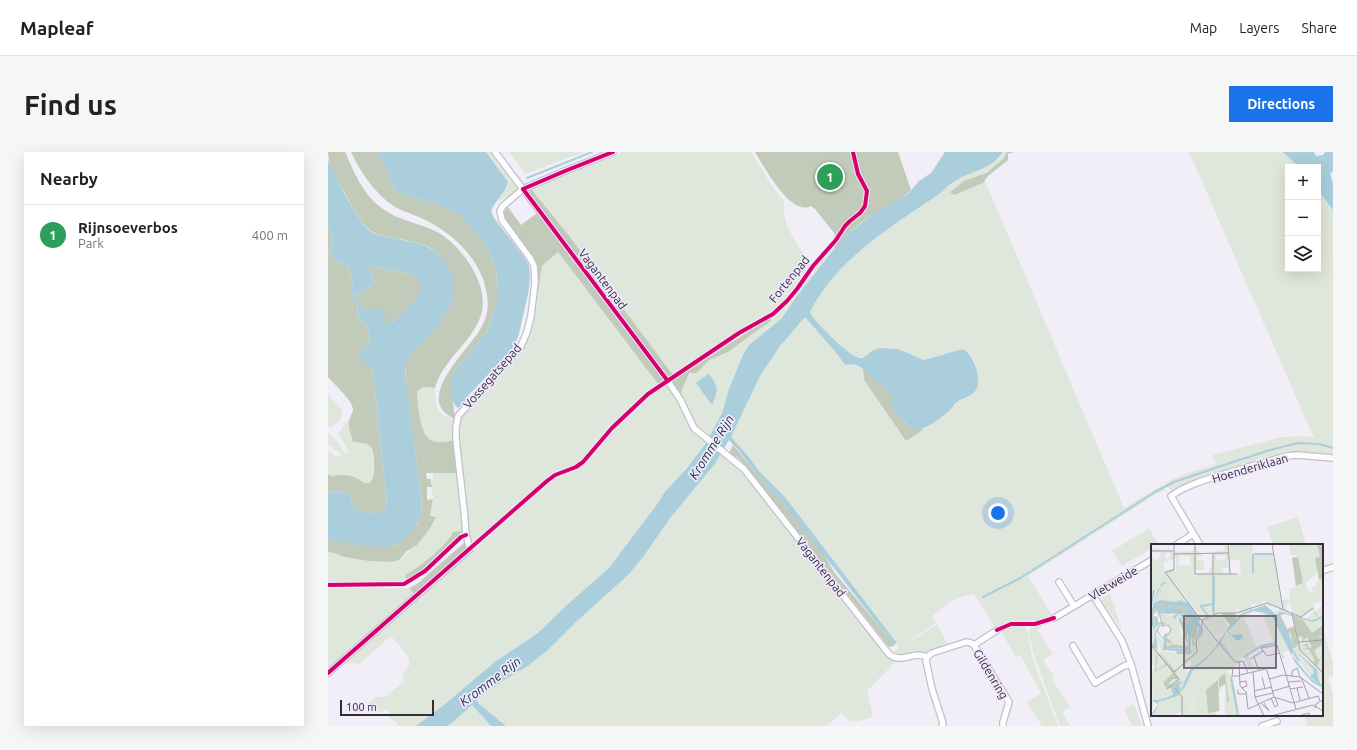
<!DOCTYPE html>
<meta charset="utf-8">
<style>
:root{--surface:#fff;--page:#f6f6f6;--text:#222;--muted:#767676;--line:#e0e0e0;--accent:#1a73e8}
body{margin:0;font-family:Ubuntu,sans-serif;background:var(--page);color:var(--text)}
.controls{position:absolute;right:12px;top:12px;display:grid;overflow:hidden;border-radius:0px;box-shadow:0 4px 16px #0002}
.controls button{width:36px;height:36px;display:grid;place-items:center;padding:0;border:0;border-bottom:1px solid var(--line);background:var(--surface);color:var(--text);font:20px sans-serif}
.scale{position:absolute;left:12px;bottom:10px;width:94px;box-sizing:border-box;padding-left:4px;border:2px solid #322e38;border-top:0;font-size:11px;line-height:14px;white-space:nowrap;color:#322e38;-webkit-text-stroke:3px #f0e9fd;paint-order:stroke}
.you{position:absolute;left:670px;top:361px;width:14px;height:14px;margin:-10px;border:3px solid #fff;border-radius:50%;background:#1a73e8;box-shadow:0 0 0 6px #1a73e833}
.badge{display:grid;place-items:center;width:26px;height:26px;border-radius:50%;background:var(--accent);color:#fff;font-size:13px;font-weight:700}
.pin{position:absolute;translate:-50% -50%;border:2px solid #fff;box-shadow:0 1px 4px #0006}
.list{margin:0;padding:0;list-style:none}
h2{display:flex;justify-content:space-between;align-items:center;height:52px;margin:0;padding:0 16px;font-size:17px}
h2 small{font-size:13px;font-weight:400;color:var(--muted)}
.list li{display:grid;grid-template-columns:26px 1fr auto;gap:12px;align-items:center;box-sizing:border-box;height:60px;padding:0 16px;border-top:1px solid var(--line)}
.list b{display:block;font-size:15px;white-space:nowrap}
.list p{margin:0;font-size:13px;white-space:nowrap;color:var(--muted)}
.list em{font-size:13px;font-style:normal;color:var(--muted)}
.icon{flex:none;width:22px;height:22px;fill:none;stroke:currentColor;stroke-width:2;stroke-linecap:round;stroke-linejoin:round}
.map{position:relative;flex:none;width:1005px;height:574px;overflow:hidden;border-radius:0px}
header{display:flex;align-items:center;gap:24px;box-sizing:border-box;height:56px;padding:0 20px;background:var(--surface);border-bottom:1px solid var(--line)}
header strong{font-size:19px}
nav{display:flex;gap:22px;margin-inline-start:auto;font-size:14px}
.intro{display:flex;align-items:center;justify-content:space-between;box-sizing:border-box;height:96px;padding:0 24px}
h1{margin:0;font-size:28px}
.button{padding:10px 18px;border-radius:0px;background:var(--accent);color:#fff;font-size:14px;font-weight:700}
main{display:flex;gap:24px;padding:0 24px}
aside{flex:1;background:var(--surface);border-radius:0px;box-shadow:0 4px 16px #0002}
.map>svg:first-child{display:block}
.green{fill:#dfe6db}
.forest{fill:#c2cbba}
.water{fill:#aacedb;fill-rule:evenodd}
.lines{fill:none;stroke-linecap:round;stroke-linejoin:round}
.stream{stroke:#aacedb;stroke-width:2}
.street-casing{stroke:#c3c0c9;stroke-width:8}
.street{stroke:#fdfcfe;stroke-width:5.5}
.cycleway-casing{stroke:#f0e9fd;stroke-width:6}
.cycleway{stroke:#d6006c;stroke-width:4}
.labels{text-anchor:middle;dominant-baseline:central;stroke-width:3.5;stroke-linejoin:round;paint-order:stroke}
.street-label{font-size:12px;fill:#322e38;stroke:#f0e9fd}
.water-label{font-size:13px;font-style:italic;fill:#132e35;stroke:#f0e9fd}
.inset-river{fill:none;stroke:#aacedb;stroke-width:2}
.inset-road{fill:none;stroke:#a5a1ab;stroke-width:1}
.view{fill:#75717b;fill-opacity:0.15;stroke:#75717b;stroke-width:2}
.inset-edge{fill:none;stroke:#322e38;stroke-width:2}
</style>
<header>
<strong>Mapleaf</strong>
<nav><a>Map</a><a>Layers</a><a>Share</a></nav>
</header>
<div class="intro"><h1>Find us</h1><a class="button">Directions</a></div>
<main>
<aside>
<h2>Nearby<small></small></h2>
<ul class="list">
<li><span class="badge" style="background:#2e9e5b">1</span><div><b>Rijnsoeverbos</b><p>Park</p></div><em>400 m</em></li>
</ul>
</aside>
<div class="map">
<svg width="1005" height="574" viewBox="0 0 1005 574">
<rect width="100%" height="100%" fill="#f1eef8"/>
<path class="green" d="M158 0H162L189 36V40L168 50 179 36 180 30Z
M181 0H256L197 22Z
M295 0H423L446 37 456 49C453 74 470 93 483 113L459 144 448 156 345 223 239 81 203 37Z
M540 0 557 57 507 95 505 98 454 166 436 180 414 205 401 237 394 261 381 287 368 275 352 243 361 221H369L381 208 400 200 444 168 441 166 453 158 452 157 464 145 478 125 485 122 488 117 485 118 487 114 505 93 503 90 508 83 483 50Z
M675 0H681L674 9 654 22 796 356 834 333 838 338 830 341 700 424 724 463 711 469 682 471 668 476 646 442C626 445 620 451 604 464L608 471 587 485 573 499 586 487 609 472 620 493 597 501 569 504 564 501 571 496 568 492V490L457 345 431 319 420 304 403 285 432 224 452 194 475 166H478L510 203 517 213 524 212 535 216 536 228 578 289 617 262 628 251 644 242 647 211 640 200 635 197 596 208 570 197 535 206 529 205C519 199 485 171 482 160 509 106 566 73 614 40L621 33 632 26 658 15 666 10Z
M861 0H955L971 15H960V117H990V38L1005 58V303L963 300 871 328 843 339 837 331 856 322 888 312 885 303 953 285 976 284 986 286Z
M230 100 330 232 309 248 269 290 252 310 230 319 221 324 144 391 141 387 129 283 131 266 187 203 201 184 207 162 214 114Z
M339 232C354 251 358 273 378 289 364 312 344 329 330 351L281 416 210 481 168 509 117 552 88 574H69V571L61 565V560L58 557 52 561 41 552 47 545H58L77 528 74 523 82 512 80 504 63 484 31 512 17 511 16 510 142 398 147 395 226 327C235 321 248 319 254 314 262 308 267 297 274 290 293 269 314 247 339 232Z
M95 235 107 236 108 252 111 260 119 265 127 267V288C120 289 111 292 105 289 91 284 90 251 89 239Z
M0 243 15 259 11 269 4 275 0 274Z
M21 267 23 286 27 291C34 291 40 291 45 297V326L39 332C34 330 31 327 27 325 20 322 10 323 3 324L0 322V298L7 304 14 303 0 292V281C7 286 13 293 16 301L21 300 10 281Z
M393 301 412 316 569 508 539 539 545 565 530 569H522L513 561 499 574H178L149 550 173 530 201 513 219 499 248 470 301 422 315 405 343 365 386 313Z
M105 321H131L135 372 134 379 125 380C121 390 89 418 78 422V430L69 431 0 432V400L6 401 16 405 41 409 64 410 71 408 92 390 101 378 108 365 102 364 105 347 102 327H105Z
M970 365 978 393H945L939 375Z
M821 376 830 392 824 393V396L794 414 784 399Z
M0 436H81L87 443 0 519Z
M782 442 794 478 774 449V446Z
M722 469H723L708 479H710L725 502 715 508 726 525 724 527 742 555 734 560 742 574H732L705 500 701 483 702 475Z
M695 473C702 478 701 492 703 500 710 525 722 549 730 574H714L699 550 713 541 692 503 688 505 672 478 679 475Z
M994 478H995L1005 511V524L1000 525 1005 544V574H979L977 565 982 563H994Z
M806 552 814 574H805L796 558Z
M144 553 163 574H120Z"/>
<path class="forest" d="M0 0H17C27 22 35 43 55 57 71 69 93 71 111 81 134 95 160 131 154 159 148 188 115 206 107 236L95 235 89 239C90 252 91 284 105 289 111 292 120 289 127 288L131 321H98L99 327H102L104 335H99V348L105 347 102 364 108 365 101 378 89 393 79 399 71 408 64 410 41 409 16 405 6 401 0 400V388L50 394 67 393 75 386 89 372 94 361 93 343 79 237C78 227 76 217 79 207 101 182 144 149 118 113 113 105 105 96 96 93 79 86 58 88 43 79 32 72 21 48 14 36 8 25 0 13 0 0Z
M23 0H49L63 26 66 37 70 41 111 53 133 63 157 92 168 116 170 139V148L159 180 125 221 124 240 127 267C83 248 141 198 153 176 159 166 161 155 159 144 155 108 124 80 93 66 82 61 70 58 60 50 43 36 33 20 23 0Z
M427 0H570L583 38C573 49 559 54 547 61 532 70 518 83 507 96L503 91 507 82 487 57 483 54C462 65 436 14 427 0Z
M679 0H686L680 2V8L660 24 655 31 626 43 622 40 636 29 658 21 675 7Z
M203 37 239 81 345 223 341 225 339 223 200 40Z
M180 55 193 73 209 61 334 226 335 229 330 232 230 100 214 114 210 141 208 115 177 70C175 64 174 60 180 55Z
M0 75 5 87 1 101 7 109 18 112 21 116 25 131 22 138 29 151 31 167 39 172 42 190 31 203 42 213 45 220 59 351C59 351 56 357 56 357 50 364 33 360 26 357L22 343 15 339 0 341V320V322L3 324C10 323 19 322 26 325 32 327 35 332 41 331 43 329 44 328 45 326 46 321 47 298 43 295 38 290 31 291 25 290 23 284 19 272 22 266 23 262 25 261 25 257 24 248 6 232 0 225Z
M47 115 82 122C112 133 74 161 62 172H57L34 158 29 141 48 132 41 117Z
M441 166 444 168 400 200 381 208 369 221H361L352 243 341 229 347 227Z
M535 216 563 241 564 245 565 255 577 272 593 277 596 276 592 280 578 289 536 228Z
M405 293 428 321 453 348 494 399 506 420 566 492V494L561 495 420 317 411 307 401 301Z
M134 379C125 396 95 420 78 430V422C89 418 121 391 125 380Z
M137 390 138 397 87 443 81 436 89 432Z"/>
<path class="water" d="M49 0H158L180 30C178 41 167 48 163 59L166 66 197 106 201 114 202 124 201 137 191 182 186 195 140 244 135 252 130 256C121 249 123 231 125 221L159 180 170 148V139L168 116 157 92 133 63 111 53 70 41 66 37 63 26Z
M617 0H675L666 10 658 15 632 26 621 33 614 40C566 73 509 106 482 160 485 169 519 201 529 205 530 206 533 206 535 206L544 199 551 196 570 197 596 208 635 197C646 203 654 227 648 238 644 245 633 246 628 251 626 252 625 254 624 256 617 263 598 278 588 278 580 277 567 261 565 255 563 249 565 245 562 240 559 236 555 235 552 233 541 224 534 209 517 213L510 203 478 166H476L452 194 432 224 403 285 420 304 431 319 457 345 568 490V492H566L551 474 453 348 428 321 411 299 401 288 386 313 343 365 315 405 301 422 248 470 219 499 201 513 173 530 149 548 150 551 178 574H163L144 553 120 574H88L117 552 168 509 210 481 238 454 281 416 330 351 336 341 358 317 381 287 383 282 394 261 401 237 414 205 421 193 454 166 469 144 514 87 546 61 569 49 580 42 591 29 603 21Z
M955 0H986L988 4 995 3 997 0H1005V19L1002 22 1005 31V58L990 38V15H971Z
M0 8C6 22 31 72 42 79 54 87 81 87 95 93 104 96 113 105 118 112 144 149 102 182 79 207L77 220 93 343 94 361C90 373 76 391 62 394 49 397 15 390 0 388V341L15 339 22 343 26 357C33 360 50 364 56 357 56 357 59 351 59 351L45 220 42 213 34 210 31 203 42 190 39 172 31 167 29 151 22 138 25 131 21 116 18 112 7 109 1 101 5 87 0 75ZM47 115 82 122C111 133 74 161 62 172H57L56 157 34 158 29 141 48 132 41 117Z
M380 222 382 223C391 237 390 238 384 253L368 231Z"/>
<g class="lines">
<path class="stream" d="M199 26 264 0
M655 445 694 425 827 340 846 330 902 311 942 298 970 291 991 292 1005 296"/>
<g class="street-casing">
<path id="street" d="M167 0 339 228 352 247 366 276 416 317 561 502C570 510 579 504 590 503 593 503 596 504 599 505
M848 393 865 382
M872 393 843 344C860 332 880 327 900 321 919 315 939 310 959 304L969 303 1005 306
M994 419 1005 415
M731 430 746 454
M765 443 794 489 803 512 820 574
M726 466 824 408
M646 493 669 478
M745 494 767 531 796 514 803 512
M0 521 142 397 138 383 136 358 128 287V276L130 264 172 218 193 194 199 180 203 164 207 130 206 114 202 106 174 68 172 59 175 54 195 37 237 19 285 0
M614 574 615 571 604 537 598 509 599 505 604 501 638 490 643 491 646 493 681 550 675 570V574
M934 574 949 569"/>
</g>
<use href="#street" class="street"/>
<g class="cycleway-casing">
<path id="cycleway" d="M285 0 237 19 195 37 339 228
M0 433 76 432 97 419 133 385 138 383
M669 478 683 472H707L726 466
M0 521 219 329 227 323 248 315 255 310 284 276 320 242 411 181 445 162 459 149 469 137 485 114 508 88 517 74 522 69 532 61 537 54 539 39 530 22 525 0"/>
</g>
<use href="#cycleway" class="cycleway"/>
</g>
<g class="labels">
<g class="street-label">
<text transform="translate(275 127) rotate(53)">Vagantenpad</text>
<text transform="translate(461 127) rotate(-51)">Fortenpad</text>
<text transform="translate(164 224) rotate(-49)">Vossegatsepad</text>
<text transform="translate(922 316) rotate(-16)">Hoenderiklaan</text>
<text transform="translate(493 415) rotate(52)">Vagantenpad</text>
<text transform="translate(785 431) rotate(-31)">Vletweide</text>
<text transform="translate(663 522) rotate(59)">Gildenring</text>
</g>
<g class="water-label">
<text transform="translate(383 295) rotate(-58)">Kromme Rijn</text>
<text transform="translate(162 529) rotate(-37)">Kromme Rijn</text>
</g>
</g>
<g transform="translate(823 392)">
<rect width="172" height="172" fill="#f1eef8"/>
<path d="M18 0 19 6 24 11 23 0 25 8 41 7 43 2 52 4H44L51 10V12H46V16L53 17V26H44V37L45 30 58 29 63 8H66L65 16H74V12L66 11 67 7H73V2H66L101 0 102 10H122L131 64 121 61 119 64 113 55 110 62 106 63V60H101L99 65H104L89 72 87 69 92 66 86 65 85 68 65 69 62 31 63 70 51 74 20 33 50 76 48 77 37 59 9 56 3 59 7 45 14 39 11 38 5 46 0 69V12L6 18 10 9 0 8V4L17 6ZM17 8 19 11 17 16 21 17 25 13V27L23 24 13 26V18L17 17 13 12ZM29 10 39 13V16L41 15 39 17 41 22 27 21ZM76 16H89L90 30 82 31V63V31L71 29 72 24H78ZM138 0H166L169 13 164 14 167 27 155 39 157 47 162 48 161 43 166 42 165 37 172 36V56L162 60 165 68 172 59V70L166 76 155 75 160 70 163 71 159 67 151 74 134 69 126 71 124 68 130 64 141 69 140 59 136 60V67L133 65 131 56 139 55 138 45 146 42 148 45 147 42 152 40 146 11H140ZM106 67 117 70 124 76 138 106 132 108 134 114 130 115 126 99 109 103 97 111 102 127 100 128 92 112 83 124 76 127 82 133 89 172H74V140L68 148 69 167 65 168V172H52L57 169 46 172 39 160 44 155 41 151 43 155 38 160 45 172H30V167L23 172H0L7 160 3 158 0 168V158L2 157 0 124 3 127 4 122 0 118V80L4 85 3 101 7 107 11 110 6 92 12 96 13 108 39 109 45 98 41 94 45 96 54 81 65 94 73 88 64 92 52 76 69 69 77 83 81 69 84 77 71 90 59 110 39 126 37 122 40 120 39 116 30 122 39 130 60 111 81 82 96 69ZM102 68H111L123 98 106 104 93 74ZM11 69 19 72 23 70 24 75 27 70 29 71V88L37 102 31 100 16 103V97L17 99 19 97 18 94H15V90L21 85 17 80 14 82ZM142 72 161 78 171 74 172 76V141L165 130 166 136 159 131 140 107 141 104 164 130 165 129 142 105 136 86 144 82Z" fill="#dfe6db" fill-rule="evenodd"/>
<path d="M166 0H171L172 7V35L168 36 164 14 169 13ZM147 13 152 39 145 42 141 14ZM61 31H63L64 60 61 70ZM7 60 32 63 39 76 47 81 45 97 41 94 45 101 42 102 43 105 39 110H26L25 107 39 108 42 105 40 91 44 83 36 79 32 69 12 64 6 67 7 79 10 77 5 84 8 106 0 102V97L8 106 3 72 6 73V68L7 65 3 70 2 68ZM13 66 20 71 11 69 14 76V82L17 80 21 85 19 90 15 93 21 98 18 100 16 97V103L21 100 37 102 28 76 29 71 27 70 24 75 21 73 27 69 35 84H41L36 91 38 105 14 104 13 90 18 89 19 85 17 82 9 83 14 77 9 68ZM70 69H84L86 76 79 81ZM129 70 136 85 143 82 147 100 142 102 140 90 135 86 126 72ZM142 72 152 76 161 89 172 81V92H165L172 94V100L163 107 167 116 171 112 166 122 162 118 164 116 159 108 155 112 159 107 157 105 150 106 156 104 154 101 149 103 156 99 158 104 161 103 156 93 152 97 151 92 147 93ZM8 107 24 127 26 126 24 129 28 135H22L17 140 22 141 28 136 29 138 21 145 23 150 19 143 16 145 12 139 22 129 16 121 4 128 2 155 5 112 9 110 20 124ZM8 111 15 120 5 127 6 113ZM74 129 78 158H76L75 140 68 143V134ZM67 136 68 167 57 169 55 146Z" fill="#c2cbba" fill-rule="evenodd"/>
<path d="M16 30 11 39 16 38 8 44 16 56 8 45 3 59 9 56 27 58 26 56 37 59 49 75 48 78 51 83 50 89 45 95 48 83 39 76 32 63 7 60 2 68 7 106 3 100 4 86 0 80V69L6 47H0H6ZM114 61 126 71 129 68 134 69 161 76 168 74 164 70V68L168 74 172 70 170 75 172 78 169 75 162 78 134 70 126 72 136 87 144 83 137 87 142 102 147 100 142 105 166 126 167 134 172 144 161 138 145 120 122 74 114 69 103 67 94 70 77 87 81 91 91 90 92 94 86 97 76 87 70 98 85 117 69 99 60 111 47 122 50 126 46 123 41 128 34 143 26 152 7 158V161L4 168 0 171 7 160 0 156H9L22 151 21 145 30 137 32 139 28 140 30 146 38 127 59 110 80 80 92 69ZM141 104 162 125 164 129 159 123 163 129 159 132 157 127 148 117 157 127 160 134 171 141 160 135 141 111ZM11 63 30 66 36 79 44 83 40 91V108L12 106 13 96 5 87 10 77 6 67ZM13 66 15 69 29 70 37 88 38 105 14 104V90L13 93 10 92 7 86 10 80 13 82 9 68Z" fill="#aacedb" fill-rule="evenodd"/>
<path class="inset-river" d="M103 10H122M102 29V10M63 32V70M0 61 3 46M57 72 50 62 62 60M141 106 148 117M93 113 110 102 125 99M80 133 87 172"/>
<path class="inset-road" d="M44 0V30H86M77 0 79 30M121 0 132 65M0 7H23M62 9V30M23 10 77 9M14 28 66 97 84 118H88M15 28 23 26V0M141 70 149 106 172 129M51 76 67 69H85L116 59 150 73 162 64M147 98 172 96M0 101 28 135 16 145M128 109 116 112 110 104 126 101 135 131 145 165M103 113 108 127M99 115 112 107M82 124 81 132H89M116 126 123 153M23 128 46 108 45 97 51 89V76M102 128 104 153 113 172M97 129 92 117 88 118 89 142 95 148 97 165 123 153 142 159 167 152 169 157M89 131 119 124M141 132V127L146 124 149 133M111 133 114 145M150 133 158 154M119 135 132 131 149 133 172 150M89 138 95 137 96 142 90 144M137 138 150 137M24 144 31 153V172M146 144 149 156M139 145 152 143M87 146V150H96M103 147 121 143M122 147 139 142M104 153 122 149M120 154 124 163 127 161 124 153M111 160 118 167 113 159M164 164 165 160 172 156M120 172 162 161 172 167M148 172 158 169 159 172"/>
<path class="view" d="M33 72H125V124H33Z"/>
<rect width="172" height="172" class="inset-edge"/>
</g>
</svg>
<div class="controls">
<button>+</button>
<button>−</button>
<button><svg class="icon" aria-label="layers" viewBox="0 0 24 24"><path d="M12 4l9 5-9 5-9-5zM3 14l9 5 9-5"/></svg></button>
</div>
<div class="scale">100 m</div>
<div class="you"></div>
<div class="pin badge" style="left:502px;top:25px;background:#2e9e5b">1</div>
</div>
</main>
